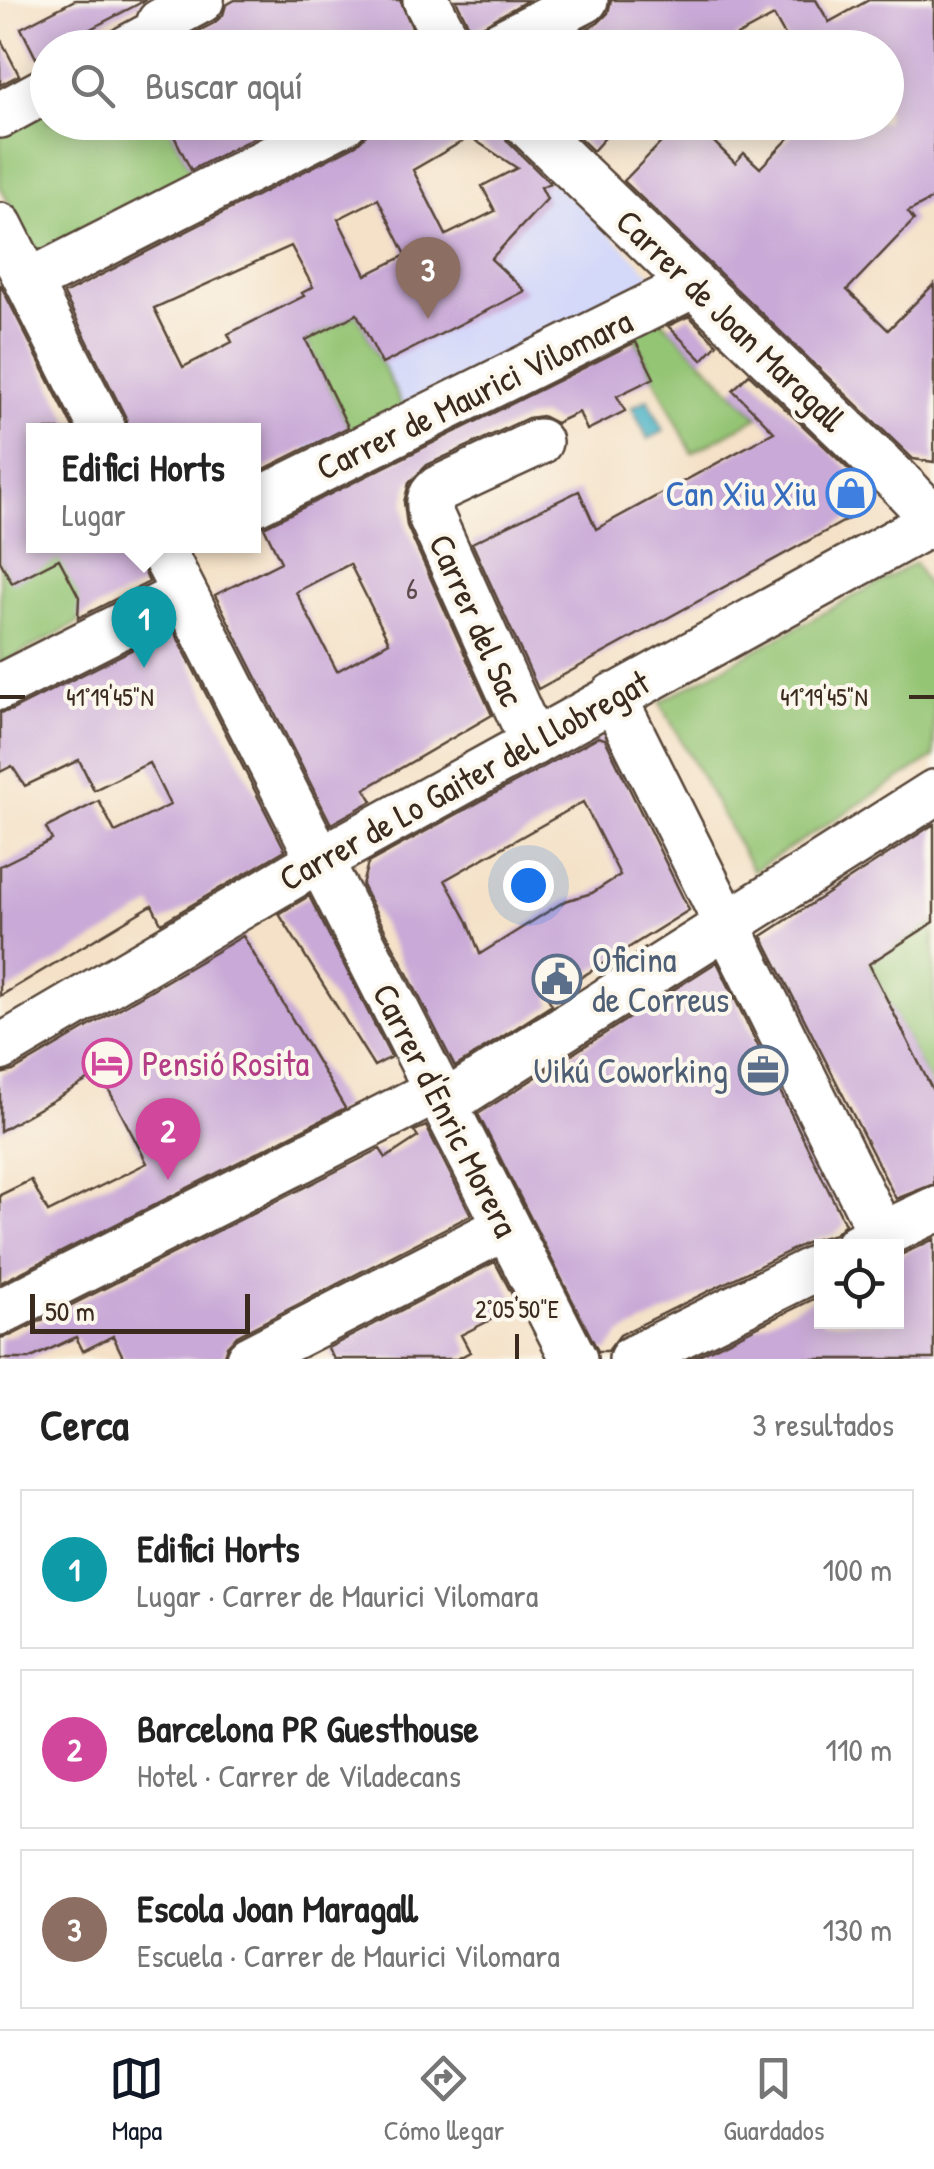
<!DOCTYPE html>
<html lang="es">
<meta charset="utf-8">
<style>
:root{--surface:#fff;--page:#f2f2f2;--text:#222;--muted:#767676;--line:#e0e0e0;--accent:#111827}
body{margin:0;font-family:"Patrick Hand",sans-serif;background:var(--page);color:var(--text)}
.controls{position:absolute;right:30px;bottom:30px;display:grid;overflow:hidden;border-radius:0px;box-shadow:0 5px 25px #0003}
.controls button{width:90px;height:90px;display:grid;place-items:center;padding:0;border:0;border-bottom:2px solid var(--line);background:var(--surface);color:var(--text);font:50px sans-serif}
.scale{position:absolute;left:30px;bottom:25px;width:220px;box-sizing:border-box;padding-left:10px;border:5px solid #3b2a1e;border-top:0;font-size:28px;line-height:35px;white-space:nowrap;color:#3b2a1e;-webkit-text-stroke:8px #fbf7ec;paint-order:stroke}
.you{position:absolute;left:528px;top:885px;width:35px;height:35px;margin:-25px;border:8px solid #fff;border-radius:50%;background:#1a73e8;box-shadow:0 0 0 15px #1a73e833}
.badge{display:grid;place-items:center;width:65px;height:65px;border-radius:50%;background:var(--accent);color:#fff;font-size:32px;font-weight:700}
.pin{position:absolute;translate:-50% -82px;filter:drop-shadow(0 2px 5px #0008)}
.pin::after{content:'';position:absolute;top:52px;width:35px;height:30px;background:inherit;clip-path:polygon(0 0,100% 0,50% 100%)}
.popup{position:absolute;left:26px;top:423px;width:235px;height:130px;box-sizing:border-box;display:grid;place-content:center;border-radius:0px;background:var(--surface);filter:drop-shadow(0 2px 8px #0005);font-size:32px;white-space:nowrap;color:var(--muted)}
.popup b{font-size:38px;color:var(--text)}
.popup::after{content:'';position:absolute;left:50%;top:100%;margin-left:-20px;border:20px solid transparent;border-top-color:var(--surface)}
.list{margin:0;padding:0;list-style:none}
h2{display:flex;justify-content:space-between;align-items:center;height:130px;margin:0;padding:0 40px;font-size:42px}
h2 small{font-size:32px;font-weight:400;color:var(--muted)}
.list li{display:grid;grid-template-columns:65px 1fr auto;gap:30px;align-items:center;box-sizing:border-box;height:160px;margin:0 20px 20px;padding:0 20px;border:2px solid var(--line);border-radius:0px}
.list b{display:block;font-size:38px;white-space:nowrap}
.list p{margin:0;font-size:32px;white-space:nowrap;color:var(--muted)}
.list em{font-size:32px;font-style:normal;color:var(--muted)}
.icon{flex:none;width:55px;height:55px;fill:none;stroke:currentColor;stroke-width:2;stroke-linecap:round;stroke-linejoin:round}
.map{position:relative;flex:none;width:934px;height:1359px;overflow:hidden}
.search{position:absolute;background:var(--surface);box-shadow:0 5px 25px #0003;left:30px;right:30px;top:30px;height:110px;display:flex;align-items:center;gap:25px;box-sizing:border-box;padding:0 35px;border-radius:55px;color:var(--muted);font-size:38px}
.sheet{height:670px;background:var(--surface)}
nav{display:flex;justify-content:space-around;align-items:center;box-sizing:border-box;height:140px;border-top:2px solid var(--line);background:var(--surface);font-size:28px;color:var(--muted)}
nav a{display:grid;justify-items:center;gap:5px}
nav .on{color:var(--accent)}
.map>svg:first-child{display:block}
.built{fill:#d4d8f9}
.green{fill:#94c574;stroke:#687849;stroke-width:2.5}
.water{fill:#45b0c4;stroke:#406d71;stroke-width:2.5}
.building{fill:#c9a9d7;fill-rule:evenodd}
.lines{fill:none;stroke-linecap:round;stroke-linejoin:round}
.minor-casing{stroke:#574537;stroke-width:50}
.minor{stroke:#fff;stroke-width:45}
.ticks{fill:none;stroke:#3b2a1e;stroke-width:4}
.labels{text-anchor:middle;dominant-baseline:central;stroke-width:8;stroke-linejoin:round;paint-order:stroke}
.number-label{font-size:30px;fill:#5e4a4c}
.street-label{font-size:35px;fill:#3b2a1e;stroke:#fbf7ec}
.shop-label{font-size:35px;fill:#366cbe;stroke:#fbf7ec;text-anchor:end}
.service-label{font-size:35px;fill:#4e5e75;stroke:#fbf7ec;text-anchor:start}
.hotel-label{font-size:35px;fill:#b23c85;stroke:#fbf7ec;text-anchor:start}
.ticks-label{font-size:25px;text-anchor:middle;fill:#3b2a1e;stroke:#fbf7ec;stroke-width:8;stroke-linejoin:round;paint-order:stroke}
</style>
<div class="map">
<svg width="934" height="1359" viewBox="0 0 934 1359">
<rect width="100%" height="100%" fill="#fbf7ec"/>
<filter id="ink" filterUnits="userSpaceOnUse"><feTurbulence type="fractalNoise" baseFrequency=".01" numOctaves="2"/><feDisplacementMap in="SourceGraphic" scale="20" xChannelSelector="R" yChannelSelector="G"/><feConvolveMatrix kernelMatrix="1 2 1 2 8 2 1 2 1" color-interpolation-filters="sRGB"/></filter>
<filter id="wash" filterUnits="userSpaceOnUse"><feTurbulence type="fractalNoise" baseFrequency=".0048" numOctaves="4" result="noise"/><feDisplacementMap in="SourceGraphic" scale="40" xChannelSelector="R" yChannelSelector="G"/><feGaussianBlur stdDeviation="2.25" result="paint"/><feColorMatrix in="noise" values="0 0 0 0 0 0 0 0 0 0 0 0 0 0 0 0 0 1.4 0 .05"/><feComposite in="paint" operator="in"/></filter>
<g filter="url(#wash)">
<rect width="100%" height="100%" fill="#f4e1c7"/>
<path class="built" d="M554 181 654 277V282L309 454 248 334Z"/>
<path class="green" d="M47 109 48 122 167 123 193 174 35 254 0 186V129Z
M357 314 403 407 351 433 306 340Z
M660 318 758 417 692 453 632 333Z
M34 522V546H63L68 555 86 546H99L106 560 85 593 78 623 0 664V539Z
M915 563 934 599V757L753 871 660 702Z
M934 922V1088L932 1089 868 963Z"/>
<path class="water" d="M648 399 664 431 648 439 632 407Z"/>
<g id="blocks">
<path class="building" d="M75 0H146L77 36 83 48H48V52L36 58 21 28Z
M235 0H400L421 48H175L176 43 214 23 223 15 226 5Z
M456 0H528L472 32Z
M611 0H816L829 22 869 0H934V198L908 212 914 220 847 290 888 330 934 284V462L913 459 624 181 681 122H694L735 163 744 153 760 168 792 135 779 122H886V48H792L774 16 735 37 741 48H550L598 23 608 13Z
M0 38 19 75 0 85Z
M167 122H285L191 170Z
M370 122H500L507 141 550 183 541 187 547 199 491 259 525 291 382 364 357 314 306 340 348 427 254 474V430H129L126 418 64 294 356 145 366 135ZM470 137 517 168 482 186 495 211 446 235 413 170ZM378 199 406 255 366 275 338 219ZM291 246 313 287 302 293 304 296 228 334 232 342 183 367 154 308Z
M563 122H619L593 151Z
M0 284 74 430H34V546H134L149 582 78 618 79 597 59 559 12 583 0 561Z
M689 316 717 344 702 360 668 326Z
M636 342 654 378 617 396 625 411 587 430 579 412 556 423 542 416 528 418 427 465 409 483 404 502 407 526 492 715 365 789 372 801 331 824 215 595 281 562 264 527ZM350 564 389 642 337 671 296 592Z
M749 374 865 485 861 512 538 689 472 543 579 491 596 529 774 432 733 390Z
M173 629 285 850 161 923 152 905 0 996V866L52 840 46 828 99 801 115 832 170 805 149 763 94 790 79 760 25 786 12 766 0 772V713L12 710Z
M598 737 605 739 689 910 548 998 552 1005 455 1067 362 885 368 863ZM583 802 620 875 592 893 565 901 480 954 468 922 445 880Z
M934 824V922L869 964 934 1093V1184L896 1199 762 936Z
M309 896 391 1057 374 1066 279 914Z
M243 936 345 1108 0 1283V1195L31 1180 48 1212 147 1163 100 1073 0 1131V1074L13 1071Z
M717 962 845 1224 835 1234 810 1241 620 1335 608 1351H598L478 1114Z
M426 1126 471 1215 237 1336 227 1346 223 1359H124L113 1336 83 1351 76 1337 29 1359H0V1338L12 1335 380 1149 386 1158 418 1137 414 1131Z
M934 1239V1359H691L822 1295V1322H896V1257Z
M495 1262 518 1306 461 1335 470 1352 457 1359H334L328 1348Z"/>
</g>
</g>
<g filter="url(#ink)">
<use href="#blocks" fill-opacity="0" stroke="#574537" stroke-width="2.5"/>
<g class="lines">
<g class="minor-casing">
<path id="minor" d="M426 0 451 48
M160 22 201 0
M128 48 152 35
M492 48 585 0
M0 115 48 89
M525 122 899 482 923 507 934 526
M0 226 103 430
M29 282 344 122
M254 503 693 285
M160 546 574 1359
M0 687 184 594
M613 696 882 1235
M533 743 431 516C429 504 428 497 438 489L539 442
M0 1048 304 869 934 521
M443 1105 934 793
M858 1246 934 1210
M0 1312 436 1091
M249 1359 506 1227
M632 1359 822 1265"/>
</g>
<use href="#minor" class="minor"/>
</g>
</g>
<path class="ticks" d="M0 697H25M909 697H934M517 1334V1359"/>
<defs>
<g id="shop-ring" transform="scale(2.5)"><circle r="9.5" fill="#fbf7ec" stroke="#3f7fe0" stroke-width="1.5"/><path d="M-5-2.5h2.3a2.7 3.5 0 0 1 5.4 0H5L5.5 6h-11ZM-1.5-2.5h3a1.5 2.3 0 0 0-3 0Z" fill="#3f7fe0"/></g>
<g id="civic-ring" transform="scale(2.5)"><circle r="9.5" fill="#fbf7ec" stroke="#5c6f8a" stroke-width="1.5"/><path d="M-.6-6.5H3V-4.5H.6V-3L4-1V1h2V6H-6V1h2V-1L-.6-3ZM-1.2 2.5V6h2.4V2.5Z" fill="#5c6f8a"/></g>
<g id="hotel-ring" transform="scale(2.5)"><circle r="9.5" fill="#fbf7ec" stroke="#d1479c" stroke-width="1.5"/><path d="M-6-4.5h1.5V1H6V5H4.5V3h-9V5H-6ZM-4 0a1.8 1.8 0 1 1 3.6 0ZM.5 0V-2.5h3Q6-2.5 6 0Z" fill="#d1479c"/></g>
<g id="office-ring" transform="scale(2.5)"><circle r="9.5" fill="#fbf7ec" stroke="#5c6f8a" stroke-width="1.5"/><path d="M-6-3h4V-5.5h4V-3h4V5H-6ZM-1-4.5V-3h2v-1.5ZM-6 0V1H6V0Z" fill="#5c6f8a"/></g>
</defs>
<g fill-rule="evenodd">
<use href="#shop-ring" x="851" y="493"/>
<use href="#civic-ring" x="557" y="979"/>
<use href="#hotel-ring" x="107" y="1063"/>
<use href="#office-ring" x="763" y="1070"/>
</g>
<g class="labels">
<g class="number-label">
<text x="412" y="588">6</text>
</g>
<g class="street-label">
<text transform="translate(731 320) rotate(44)">Carrer de Joan Maragall</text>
<text transform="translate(474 394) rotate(-26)">Carrer de Maurici Vilomara</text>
<text transform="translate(477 620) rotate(66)">Carrer del Sac</text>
<text transform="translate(464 780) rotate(-29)">Carrer de Lo Gaiter del Llobregat</text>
<text transform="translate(446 1110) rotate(63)">Carrer d'Enric Morera</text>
</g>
<g class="shop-label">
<text x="816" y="493">Can Xiu Xiu</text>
</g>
<g class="service-label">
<text x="592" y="959">Oficina<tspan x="592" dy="40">de Correus</tspan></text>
<text x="728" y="1070" text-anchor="end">Uikú Coworking</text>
</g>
<g class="hotel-label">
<text x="142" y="1063">Pensió Rosita</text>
</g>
</g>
<g class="ticks-label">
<text x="110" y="706">41°19'45"N</text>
<text x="824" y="706">41°19'45"N</text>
<text x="517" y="1318">2°05'50"E</text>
</g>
</svg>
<div class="controls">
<button><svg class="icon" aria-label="locate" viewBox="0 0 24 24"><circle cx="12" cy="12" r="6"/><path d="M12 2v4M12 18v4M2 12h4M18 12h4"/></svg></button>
</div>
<div class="scale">50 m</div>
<div class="you"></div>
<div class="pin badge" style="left:144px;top:668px;background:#0f9aa8">1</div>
<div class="popup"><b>Edifici Horts</b>Lugar</div>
<div class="pin badge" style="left:168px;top:1180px;background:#d1479c">2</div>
<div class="pin badge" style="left:428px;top:319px;background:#8d6e63">3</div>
<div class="search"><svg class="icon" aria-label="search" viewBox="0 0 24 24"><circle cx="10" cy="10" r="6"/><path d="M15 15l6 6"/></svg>Buscar aquí</div>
</div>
<section class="sheet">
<h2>Cerca<small>3 resultados</small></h2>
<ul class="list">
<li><span class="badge" style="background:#0f9aa8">1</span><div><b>Edifici Horts</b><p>Lugar · Carrer de Maurici Vilomara</p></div><em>100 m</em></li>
<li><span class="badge" style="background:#d1479c">2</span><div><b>Barcelona PR Guesthouse</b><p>Hotel · Carrer de Viladecans</p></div><em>110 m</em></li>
<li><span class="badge" style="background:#8d6e63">3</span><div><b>Escola Joan Maragall</b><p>Escuela · Carrer de Maurici Vilomara</p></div><em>130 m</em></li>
</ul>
</section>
<nav>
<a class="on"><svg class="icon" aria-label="map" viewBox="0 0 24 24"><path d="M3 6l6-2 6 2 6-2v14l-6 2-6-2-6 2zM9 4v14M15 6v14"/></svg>Mapa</a>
<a><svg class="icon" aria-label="directions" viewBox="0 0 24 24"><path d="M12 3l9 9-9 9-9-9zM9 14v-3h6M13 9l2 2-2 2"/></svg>Cómo llegar</a>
<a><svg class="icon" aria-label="saved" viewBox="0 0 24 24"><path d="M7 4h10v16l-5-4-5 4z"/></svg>Guardados</a>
</nav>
